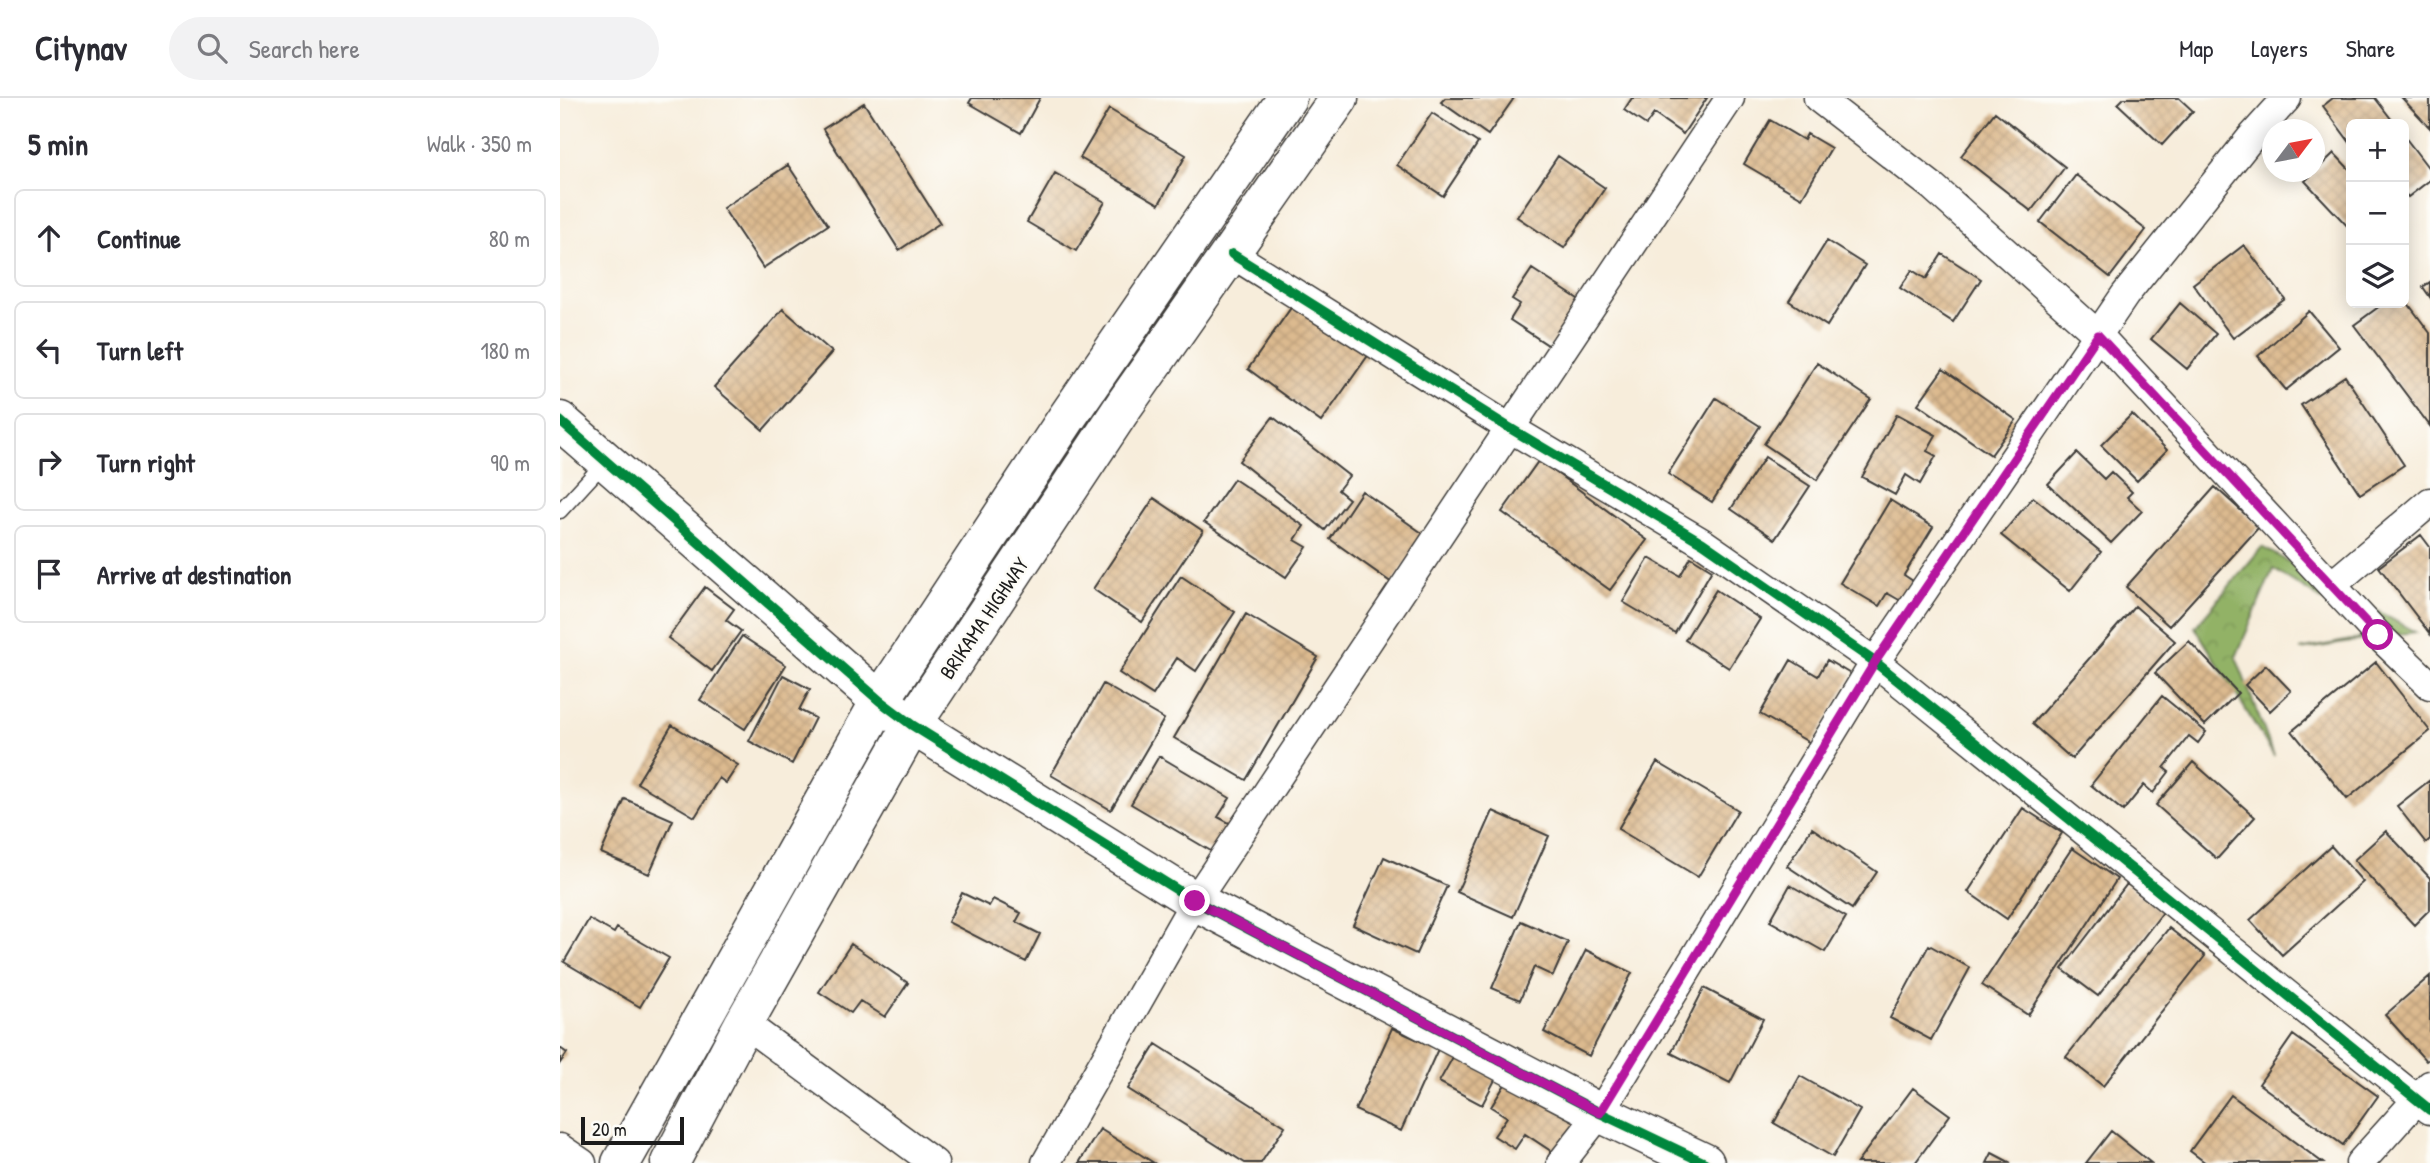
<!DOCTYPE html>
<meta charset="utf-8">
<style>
:root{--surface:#fff;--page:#f2f2f3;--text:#2b2b33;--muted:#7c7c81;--line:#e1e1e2}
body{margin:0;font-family:"Patrick Hand",sans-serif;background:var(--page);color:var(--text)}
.controls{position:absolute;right:21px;top:21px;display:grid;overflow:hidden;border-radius:10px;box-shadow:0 4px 18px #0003}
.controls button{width:63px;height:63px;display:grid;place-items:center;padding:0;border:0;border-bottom:2px solid var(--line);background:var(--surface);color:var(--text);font:35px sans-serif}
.compass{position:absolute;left:1702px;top:21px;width:63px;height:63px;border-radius:50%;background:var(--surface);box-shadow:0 4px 18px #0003;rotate:58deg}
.scale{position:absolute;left:21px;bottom:18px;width:103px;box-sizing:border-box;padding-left:7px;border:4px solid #1c1c1c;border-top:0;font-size:19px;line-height:24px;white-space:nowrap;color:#1c1c1c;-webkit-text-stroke:5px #fdfcf7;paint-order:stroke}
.stop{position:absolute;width:21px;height:21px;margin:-16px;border:5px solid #b5179e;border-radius:50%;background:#fff}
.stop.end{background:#b5179e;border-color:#fff;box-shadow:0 2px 7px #0008}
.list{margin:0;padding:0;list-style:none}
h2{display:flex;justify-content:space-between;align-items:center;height:91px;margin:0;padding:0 28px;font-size:30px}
h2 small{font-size:23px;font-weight:400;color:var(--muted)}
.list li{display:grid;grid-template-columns:46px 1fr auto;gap:21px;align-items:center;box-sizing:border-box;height:98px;margin:0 14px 14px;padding:0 14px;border:2px solid var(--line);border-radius:10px}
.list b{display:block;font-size:26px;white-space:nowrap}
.list em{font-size:23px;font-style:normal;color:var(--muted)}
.icon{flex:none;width:38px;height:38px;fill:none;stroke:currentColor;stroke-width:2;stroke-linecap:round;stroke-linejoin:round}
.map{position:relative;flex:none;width:1870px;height:1065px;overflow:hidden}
header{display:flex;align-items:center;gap:42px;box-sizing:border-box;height:98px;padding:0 35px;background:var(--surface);border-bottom:2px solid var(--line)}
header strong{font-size:33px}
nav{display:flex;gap:38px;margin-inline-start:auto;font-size:24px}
.search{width:490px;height:63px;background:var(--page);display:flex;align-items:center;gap:18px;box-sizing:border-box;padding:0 24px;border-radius:38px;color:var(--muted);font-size:26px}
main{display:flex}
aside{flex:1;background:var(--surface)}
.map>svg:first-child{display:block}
.forest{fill:url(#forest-crowns);stroke:#576741;stroke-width:2}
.building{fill:url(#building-cross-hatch)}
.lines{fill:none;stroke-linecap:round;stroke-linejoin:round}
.lane-casing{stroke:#3d3b39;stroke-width:17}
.street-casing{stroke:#3d3b39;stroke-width:31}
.secondary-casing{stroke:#3d3b39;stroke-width:41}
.highway-casing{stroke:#3d3b39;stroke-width:41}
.lane{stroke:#fff;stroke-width:14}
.street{stroke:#fff;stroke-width:28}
.secondary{stroke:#fff;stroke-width:38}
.highway{stroke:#fff;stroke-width:38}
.cycleway-casing{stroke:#fdfcf7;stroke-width:15}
.cycleway{stroke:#00873e;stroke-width:10}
.route{stroke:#b5179e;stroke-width:9}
.labels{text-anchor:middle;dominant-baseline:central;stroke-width:5;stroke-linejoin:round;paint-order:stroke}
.street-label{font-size:21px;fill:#1c1c1c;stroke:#fdfcf7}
</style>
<header>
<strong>Citynav</strong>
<div class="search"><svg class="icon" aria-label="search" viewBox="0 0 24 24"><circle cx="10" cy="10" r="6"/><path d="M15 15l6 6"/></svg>Search here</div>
<nav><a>Map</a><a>Layers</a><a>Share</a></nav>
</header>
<main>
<aside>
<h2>5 min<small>Walk · 350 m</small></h2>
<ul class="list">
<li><svg class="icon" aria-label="ahead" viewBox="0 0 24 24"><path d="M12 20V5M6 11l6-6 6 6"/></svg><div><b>Continue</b></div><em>80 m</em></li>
<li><svg class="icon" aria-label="left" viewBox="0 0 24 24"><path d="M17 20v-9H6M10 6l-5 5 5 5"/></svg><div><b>Turn left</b></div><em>180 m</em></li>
<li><svg class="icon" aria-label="right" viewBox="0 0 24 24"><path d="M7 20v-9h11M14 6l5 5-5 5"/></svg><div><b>Turn right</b></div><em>90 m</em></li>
<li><svg class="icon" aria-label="arrive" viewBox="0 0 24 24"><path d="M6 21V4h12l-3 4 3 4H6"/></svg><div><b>Arrive at destination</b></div></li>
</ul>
</aside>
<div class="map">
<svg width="1870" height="1065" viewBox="0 0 1870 1065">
<defs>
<pattern id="forest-crowns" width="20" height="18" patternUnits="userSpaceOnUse" patternTransform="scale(1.75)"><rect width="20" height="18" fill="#92b266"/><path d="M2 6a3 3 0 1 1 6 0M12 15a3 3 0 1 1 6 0" fill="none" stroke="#7d9858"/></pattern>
<pattern id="building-cross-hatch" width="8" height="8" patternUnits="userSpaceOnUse" patternTransform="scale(1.75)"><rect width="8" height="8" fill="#dcba8f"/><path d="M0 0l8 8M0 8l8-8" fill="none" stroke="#bc9f7b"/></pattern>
</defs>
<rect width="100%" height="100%" fill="#fdfcf7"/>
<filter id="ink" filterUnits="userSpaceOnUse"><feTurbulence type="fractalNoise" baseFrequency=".0143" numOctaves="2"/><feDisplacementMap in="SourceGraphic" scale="14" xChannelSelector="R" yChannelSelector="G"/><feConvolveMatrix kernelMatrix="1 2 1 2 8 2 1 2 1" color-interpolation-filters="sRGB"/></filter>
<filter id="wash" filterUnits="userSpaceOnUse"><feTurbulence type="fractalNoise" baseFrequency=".00686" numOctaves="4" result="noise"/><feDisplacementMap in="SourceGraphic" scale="28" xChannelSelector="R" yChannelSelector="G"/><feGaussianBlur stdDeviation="1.57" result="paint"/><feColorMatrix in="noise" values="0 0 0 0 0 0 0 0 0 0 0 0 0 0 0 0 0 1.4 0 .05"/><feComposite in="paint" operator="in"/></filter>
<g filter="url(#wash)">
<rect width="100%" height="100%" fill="#f7eddb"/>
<path class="forest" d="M1702 449 1855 534 1740 552 1817 537 1713 471 1676 559 1714 658 1635 529Z"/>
<g id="blocks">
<path class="building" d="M412 0H480L461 35 409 5Z
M885 0H954L928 37 881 4Z
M1072 0H1147L1123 36 1094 16 1086 27 1064 12Z
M1564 0H1619L1633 13 1602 47 1558 6Z
M1773 0H1815L1835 26H1791V46L1763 8Z
M1842 0H1870V30Z
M304 5 380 125 339 152 263 31Z
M549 11 626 57 599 106 520 60Z
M1435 14 1505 69 1471 113 1401 58Z
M872 15 918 45 883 98 837 67Z
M1210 22 1244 42 1247 36 1271 50 1242 100 1184 66Z
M1844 38 1870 72V82L1848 99 1844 94Z
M1774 55 1791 73V132L1745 83Z
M998 58 1045 90 1004 150 957 119Z
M228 67 268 127 203 170 163 110Z
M495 75 545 104 516 153 467 124Z
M1516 77 1586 132 1550 179 1480 124Z
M1267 143 1305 167 1267 228 1229 203Z
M1684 147 1725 201 1673 240 1633 186Z
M1382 156 1421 181 1393 224 1340 190 1352 172 1366 181Z
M972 171 1021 203 991 249 950 222 960 206 952 201Z
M1870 184V199L1863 189Z
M740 197 814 249 761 324 688 271Z
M1844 200 1870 235V328L1794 227 1824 205H1844Z
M1620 205 1656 236 1627 271 1591 241Z
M223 211 272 254 203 332 154 289Z
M1749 213 1779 249 1726 292 1698 258Z
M1257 265 1311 301 1257 382 1204 346Z
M1383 271 1456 322 1431 357 1358 306Z
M1785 278 1844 367 1800 396 1741 307Z
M1156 300 1200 328 1152 404 1108 376Z
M1337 316 1376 337 1367 353 1376 358 1360 386 1346 377 1335 397 1302 379Z
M1572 316 1607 352 1577 383 1541 347Z
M713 319 789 378 778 392 789 401 765 432 679 363Z
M1517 355 1544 381 1551 374 1572 394 1567 399 1582 413 1551 445 1488 386Z
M1205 359 1250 388 1215 441 1171 411Z
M979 362 1087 442 1050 492 942 414Z
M674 381 744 428 735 442 747 449 726 479 644 424Z
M1655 389 1699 429 1609 528 1566 489Z
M802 393 865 437 832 485 770 441Z
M1473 399 1541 454 1510 493 1441 437Z
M594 400 643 433 582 524 533 491Z
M1330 402 1373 429 1344 477 1353 483 1341 503 1327 495 1319 508 1280 485Z
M1861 437 1870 449V536L1819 469Z
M1131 459 1152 472 1115 535 1063 504 1089 460 1120 478Z
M621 478 675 514 636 573 617 560 593 597 559 575Z
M145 489 174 511 166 522 181 533 152 573 108 540Z
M1156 492 1200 521 1169 570 1125 542Z
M1575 508 1615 543 1512 661 1472 626Z
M686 516 758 559 686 682 614 640Z
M182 538 226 567 185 631 140 602Z
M1629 543 1678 595 1645 627 1595 575Z
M1231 562 1258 578 1267 562 1292 577 1252 646 1200 616Z
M1816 564 1870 633 1787 701 1732 633Z
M1706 567 1731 593 1710 613 1685 587Z
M223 577 250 591 239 612 255 620 232 666 189 643Z
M543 586 604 621 551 712 491 677Z
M1602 598 1646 634 1638 645 1629 638 1604 670 1609 674 1593 695 1584 687 1563 713 1531 687Z
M112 627 178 667 166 685 159 680 135 719 77 685Z
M599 658 670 700 658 719 673 727 656 756 571 706Z
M1097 664 1178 712 1138 779 1058 731Z
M1633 664 1695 719 1657 761 1596 707Z
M1870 682V741L1866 745 1837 708Z
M65 701 113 722 89 776 41 755Z
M1463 710 1502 735 1447 821 1408 794Z
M933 713 989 738 953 819 897 794Z
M1252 730 1317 774 1292 811 1227 768Z
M1826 733 1870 780V811L1854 827 1794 762Z
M1771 748 1803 784 1722 857 1690 822Z
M1512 750 1557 781 1468 917 1422 887Z
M824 759 887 788 856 856 793 827Z
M1567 786 1603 814 1538 898 1502 871Z
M1230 787 1286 819 1265 854 1210 823Z
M402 795 429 808 433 801 461 815 456 824 480 836 466 864 388 824Z
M29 821 54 835 57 830 109 860 80 909 4 864Z
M961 823 1008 844 993 878 974 869 960 902 932 890Z
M1609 830 1645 858 1543 988 1506 959Z
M291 846 348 885 325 919 300 903 291 915 259 894Z
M1369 847 1410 870 1371 942 1330 920Z
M1026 852 1072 875 1029 958 984 934Z
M1870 878V960L1866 963 1825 917Z
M1144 890 1203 921 1170 985 1111 955Z
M832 930 878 951 841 1033 795 1012Z
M1733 937 1818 998 1783 1047 1699 986Z
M596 946 725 1028 701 1065H685L568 991Z
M0 950 7 955 0 965Z
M894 957 936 980 922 1007 879 984Z
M1240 978 1300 1012 1273 1059 1214 1025Z
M949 980 1021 1026 1000 1059 965 1036 955 1051 934 1038 947 1019 931 1009Z
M1353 990 1390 1017 1355 1065H1297Z
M1671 997 1763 1065H1646L1630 1053Z
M540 1031 594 1065H519Z
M1551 1033 1591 1065H1526Z
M1432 1055 1451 1065H1427Z"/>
</g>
</g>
<g filter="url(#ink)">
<use href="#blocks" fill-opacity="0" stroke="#3d3b39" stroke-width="2"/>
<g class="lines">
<g class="lane-casing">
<path id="lane" d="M0 413 44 365"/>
</g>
<g class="street-casing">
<path id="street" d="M1258 0 1373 89 1538 237 1818 537 1870 587
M672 156 948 329 1143 445 1315 564 1870 1012
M1772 487 1870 404
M184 925 374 1065
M0 1050 22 1065
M486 1065 635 803 1170 0
M1001 1065 1040 1015 1315 564 1565 197 1690 41 1727 0
M1800 1065 1870 987"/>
</g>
<g class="secondary-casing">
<path id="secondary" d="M0 323 320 603 352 627 635 803 1040 1015 1145 1065"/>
</g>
<g class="highway-casing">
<path id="highway" d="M61 1065 320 603 506 321 727 0
M110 1065 184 925 352 627 565 306 779 0"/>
</g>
<use href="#lane" class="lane"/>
<use href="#street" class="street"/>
<use href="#secondary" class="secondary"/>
<use href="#highway" class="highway"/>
<g class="cycleway-casing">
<path id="cycleway" d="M672 156 948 329 1143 445 1315 564 1870 1012
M0 323 320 603 352 627 635 803 1040 1015 1145 1065"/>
</g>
<use href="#cycleway" class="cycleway"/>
</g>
</g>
<g class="lines" filter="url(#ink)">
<path class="route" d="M635 803 1040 1015 1315 564 1538 237 1818 537"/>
</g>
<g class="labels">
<g class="street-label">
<text transform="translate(424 520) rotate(-56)">BRIKAMA HIGHWAY</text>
</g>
</g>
</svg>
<div class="controls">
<button>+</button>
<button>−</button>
<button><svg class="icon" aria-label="layers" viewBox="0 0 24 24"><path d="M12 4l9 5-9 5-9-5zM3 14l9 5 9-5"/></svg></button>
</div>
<svg class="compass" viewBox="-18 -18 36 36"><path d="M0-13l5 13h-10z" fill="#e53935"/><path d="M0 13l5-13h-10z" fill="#7c7c81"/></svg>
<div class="scale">20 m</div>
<div class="stop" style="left:1818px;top:537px"></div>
<div class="stop end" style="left:635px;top:803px"></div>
</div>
</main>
